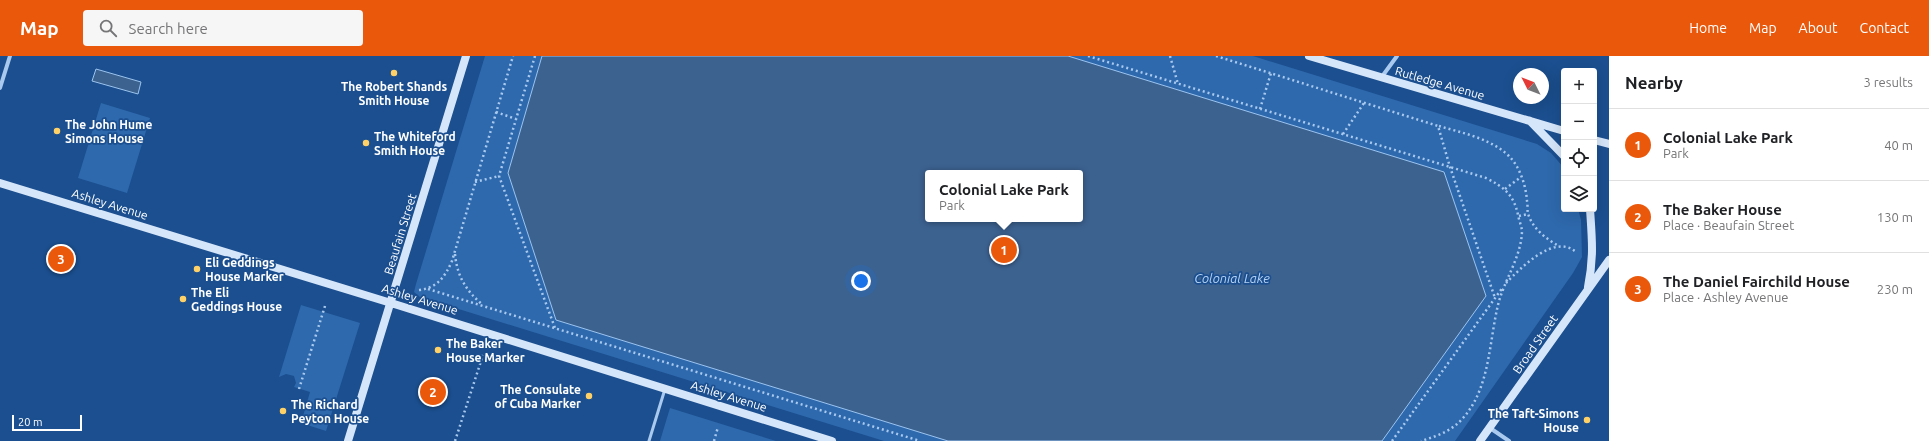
<!DOCTYPE html>
<meta charset="utf-8">
<style>
:root{--surface:#fff;--page:#f6f6f6;--text:#202124;--muted:#757577;--line:#e0e0e0;--accent:#ea580c}
body{margin:0;font-family:Ubuntu,sans-serif;background:var(--page);color:var(--text)}
.controls{position:absolute;right:12px;top:12px;display:grid;overflow:hidden;border-radius:4px;box-shadow:0 4px 16px #0002}
.controls button{width:36px;height:36px;display:grid;place-items:center;padding:0;border:0;border-bottom:1px solid var(--line);background:var(--surface);color:var(--text);font:20px sans-serif}
.compass{position:absolute;left:1513px;top:12px;width:36px;height:36px;border-radius:50%;background:var(--surface);box-shadow:0 4px 16px #0002;rotate:312deg}
.scale{position:absolute;left:12px;bottom:10px;width:70px;box-sizing:border-box;padding-left:4px;border:2px solid #fff;border-top:0;font-size:11px;line-height:14px;white-space:nowrap;color:#fff;-webkit-text-stroke:3px #1b4f8f;paint-order:stroke}
.you{position:absolute;left:861px;top:225px;width:14px;height:14px;margin:-10px;border:3px solid #fff;border-radius:50%;background:#1a73e8;box-shadow:0 0 0 6px #1a73e833}
.badge{display:grid;place-items:center;width:26px;height:26px;border-radius:50%;background:var(--accent);color:#fff;font-size:13px;font-weight:700}
.pin{position:absolute;translate:-50% -50%;border:2px solid #fff;box-shadow:0 1px 4px #0006}
.popup{position:absolute;left:925px;top:114px;width:158px;height:52px;box-sizing:border-box;display:grid;place-content:center;border-radius:4px;background:var(--surface);filter:drop-shadow(0 1px 3px #0005);font-size:13px;white-space:nowrap;color:var(--muted)}
.popup b{font-size:15px;color:var(--text)}
.popup::after{content:'';position:absolute;left:50%;top:100%;margin-left:-8px;border:8px solid transparent;border-top-color:var(--surface)}
.list{margin:0;padding:0;list-style:none}
h2{display:flex;justify-content:space-between;align-items:center;height:52px;margin:0;padding:0 16px;font-size:17px}
h2 small{font-size:13px;font-weight:400;color:var(--muted)}
.list li{display:grid;grid-template-columns:26px 1fr auto;gap:12px;align-items:center;box-sizing:border-box;height:72px;padding:0 16px;border-top:1px solid var(--line)}
.list b{display:block;font-size:15px;white-space:nowrap}
.list p{margin:0;font-size:13px;white-space:nowrap;color:var(--muted)}
.list em{font-size:13px;font-style:normal;color:var(--muted)}
.icon{flex:none;width:22px;height:22px;fill:none;stroke:currentColor;stroke-width:2;stroke-linecap:round;stroke-linejoin:round}
.map{position:relative;flex:none;width:1609px;height:385px;overflow:hidden}
header{display:flex;align-items:center;gap:24px;box-sizing:border-box;height:56px;padding:0 20px;background:var(--accent);color:#fff}
header strong{font-size:19px}
nav{display:flex;gap:22px;margin-inline-start:auto;font-size:14px}
.search{width:280px;height:36px;background:var(--page);display:flex;align-items:center;gap:10px;box-sizing:border-box;padding:0 14px;border-radius:4px;color:var(--muted);font-size:15px}
main{display:flex}
aside{flex:1;background:var(--surface)}
.map>svg:first-child{display:block}
.green{fill:#2e69ad;fill-rule:evenodd}
.water{fill:#3c6290;stroke:#9cc4f0;fill-rule:evenodd}
.lines{fill:none;stroke-linecap:round;stroke-linejoin:round}
.path{stroke:#a9c9ee;stroke-width:2.5;stroke-dasharray:2 3;stroke-linecap:butt}
.lane{stroke:#a9c9ee;stroke-width:3}
.street{stroke:#a9c9ee;stroke-width:4}
.secondary{stroke:#d6e6fa;stroke-width:8}
.poi-dot{fill:#ffd166;stroke:#1b4f8f;stroke-width:1.5}
.labels{text-anchor:middle;dominant-baseline:central;stroke-width:3.5;stroke-linejoin:round;paint-order:stroke}
.street-label{font-size:12px;fill:#fff;stroke:#1b4f8f}
.poi-label{font-size:12px;font-weight:bold;fill:#fff;stroke:#1b4f8f;text-anchor:start}
.water-label{font-size:13px;font-style:italic;fill:#b5d3f5;stroke:#1b4f8f}
</style>
<header>
<strong>Map</strong>
<div class="search"><svg class="icon" aria-label="search" viewBox="0 0 24 24"><circle cx="10" cy="10" r="6"/><path d="M15 15l6 6"/></svg>Search here</div>
<nav><a>Home</a><a>Map</a><a>About</a><a>Contact</a></nav>
</header>
<main>
<div class="map">
<svg width="1609" height="385" viewBox="0 0 1609 385">
<rect width="100%" height="100%" fill="#1b4f8f"/>
<path class="green" d="M485 0H1253L1537 88 1551 97 1564 112V153H1578L1581 164 1582 201 1573 217 1455 385H884L420 241 414 236 416 228ZM928 117H1080V163H928Z
M101 47 150 62 127 137 78 122Z
M301 249 360 267 326 375 301 367 310 336 294 331 296 327 294 320 286 318 279 321Z
M670 352 776 385H660Z"/>
<path class="water" d="M542 0H1068L1444 116 1486 240 1382 385H948L556 264 508 117ZM928 117H1080V163H928Z
M96 13 141 26 138 38 92 25Z"/>
<g class="lines">
<path class="path" d="M535 0 499 120 555 272
M1088 0 1486 122C1504 131 1514 139 1518 159 1519 164 1521 169 1522 174 1522 200 1504 224 1498 249 1489 286 1490 332 1463 362 1452 375 1437 380 1421 385
M1170 0 1178 28
M1216 0 1438 70 1450 111 1495 242
M1260 53 1271 17
M496 56 516 63
M1439 70C1462 77 1490 82 1509 100 1520 111 1526 130 1527 145 1528 149 1527 154 1528 157 1531 171 1547 184 1559 190
M1343 78 1364 47
M475 126 499 120
M1505 133 1521 121
M1519 160 1528 158
M455 198C457 220 466 235 483 249
M1506 227C1521 212 1554 177 1576 196
M428 233 920 385
M419 234C437 232 445 221 452 205L513 0
M299 333 325 250
M455 385 483 299
M714 385 718 371
M1392 385 1503 231"/>
<path class="lane" d="M649 385 665 333"/>
<path class="street" d="M1381 22 1397 0
M0 32 10 0
M1490 372 1509 385"/>
<path class="secondary" d="M1309 0 1564 75
M1530 65 1564 100
M1594 84 1609 88
M0 127 391 247 832 385
M1588 231C1594 201 1592 183 1590 153
M348 385 466 0
M1480 385 1609 204"/>
</g>
<g class="poi-dot">
<circle cx="394" cy="17" r="4"/>
<circle cx="57" cy="75" r="4"/>
<circle cx="366" cy="87" r="4"/>
<circle cx="197" cy="213" r="4"/>
<circle cx="183" cy="243" r="4"/>
<circle cx="438" cy="294" r="4"/>
<circle cx="589" cy="340" r="4"/>
<circle cx="283" cy="355" r="4"/>
<circle cx="1587" cy="364" r="4"/>
</g>
<g class="labels">
<g class="street-label">
<text transform="translate(1440 27) rotate(16)">Rutledge Avenue</text>
<text transform="translate(110 148) rotate(17)">Ashley Avenue</text>
<text transform="translate(400 178) rotate(-73)">Beaufain Street</text>
<text transform="translate(420 243) rotate(17)">Ashley Avenue</text>
<text transform="translate(1535 288) rotate(-55)">Broad Street</text>
<text transform="translate(729 340) rotate(17)">Ashley Avenue</text>
</g>
<g class="poi-label">
<text x="394" y="30" text-anchor="middle">The Robert Shands<tspan x="394" dy="14">Smith House</tspan></text>
<text x="65" y="68">The John Hume<tspan x="65" dy="14">Simons House</tspan></text>
<text x="374" y="80">The Whiteford<tspan x="374" dy="14">Smith House</tspan></text>
<text x="205" y="206">Eli Geddings<tspan x="205" dy="14">House Marker</tspan></text>
<text x="191" y="236">The Eli<tspan x="191" dy="14">Geddings House</tspan></text>
<text x="446" y="287">The Baker<tspan x="446" dy="14">House Marker</tspan></text>
<text x="581" y="333" text-anchor="end">The Consulate<tspan x="581" dy="14">of Cuba Marker</tspan></text>
<text x="291" y="348">The Richard<tspan x="291" dy="14">Peyton House</tspan></text>
<text x="1579" y="357" text-anchor="end">The Taft-Simons<tspan x="1579" dy="14">House</tspan></text>
</g>
<g class="water-label">
<text x="1232" y="222">Colonial Lake</text>
</g>
</g>
</svg>
<div class="controls">
<button>+</button>
<button>−</button>
<button><svg class="icon" aria-label="locate" viewBox="0 0 24 24"><circle cx="12" cy="12" r="6"/><path d="M12 2v4M12 18v4M2 12h4M18 12h4"/></svg></button>
<button><svg class="icon" aria-label="layers" viewBox="0 0 24 24"><path d="M12 4l9 5-9 5-9-5zM3 14l9 5 9-5"/></svg></button>
</div>
<svg class="compass" viewBox="-18 -18 36 36"><path d="M0-13l5 13h-10z" fill="#e53935"/><path d="M0 13l5-13h-10z" fill="#757577"/></svg>
<div class="scale">20 m</div>
<div class="you"></div>
<div class="pin badge" style="left:1004px;top:194px">1</div>
<div class="popup"><b>Colonial Lake Park</b>Park</div>
<div class="pin badge" style="left:433px;top:336px">2</div>
<div class="pin badge" style="left:61px;top:203px">3</div>
</div>
<aside>
<h2>Nearby<small>3 results</small></h2>
<ul class="list">
<li><span class="badge">1</span><div><b>Colonial Lake Park</b><p>Park</p></div><em>40 m</em></li>
<li><span class="badge">2</span><div><b>The Baker House</b><p>Place · Beaufain Street</p></div><em>130 m</em></li>
<li><span class="badge">3</span><div><b>The Daniel Fairchild House</b><p>Place · Ashley Avenue</p></div><em>230 m</em></li>
</ul>
</aside>
</main>
